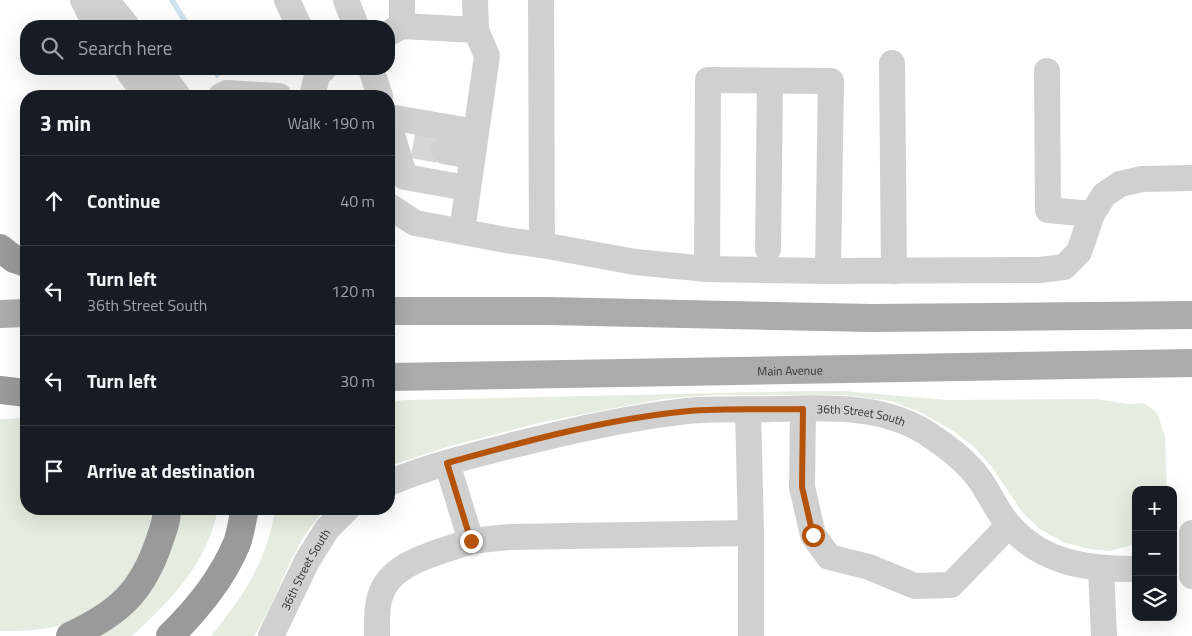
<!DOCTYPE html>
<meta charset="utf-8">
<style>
:root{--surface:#171b24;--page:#242831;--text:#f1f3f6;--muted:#9ea1a6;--line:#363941}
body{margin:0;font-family:"Titillium Web",sans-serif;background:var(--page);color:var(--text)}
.controls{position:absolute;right:15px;bottom:15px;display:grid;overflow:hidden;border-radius:10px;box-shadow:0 5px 20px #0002}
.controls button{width:45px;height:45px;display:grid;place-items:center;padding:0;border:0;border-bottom:1px solid var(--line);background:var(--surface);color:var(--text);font:25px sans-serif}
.stop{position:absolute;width:15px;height:15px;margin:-11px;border:4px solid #b45309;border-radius:50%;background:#fff}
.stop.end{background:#b45309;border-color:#fff;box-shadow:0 1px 5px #0008}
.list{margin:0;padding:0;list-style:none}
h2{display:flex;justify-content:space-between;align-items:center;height:65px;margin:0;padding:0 20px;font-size:21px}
h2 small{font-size:16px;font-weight:400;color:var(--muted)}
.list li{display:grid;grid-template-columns:32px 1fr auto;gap:15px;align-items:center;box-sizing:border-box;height:90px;padding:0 20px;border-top:1px solid var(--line)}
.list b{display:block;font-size:19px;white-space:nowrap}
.list p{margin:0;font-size:16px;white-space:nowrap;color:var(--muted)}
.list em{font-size:16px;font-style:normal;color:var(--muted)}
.icon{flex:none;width:28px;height:28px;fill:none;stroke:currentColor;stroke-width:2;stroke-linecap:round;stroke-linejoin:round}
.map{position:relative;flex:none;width:1192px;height:636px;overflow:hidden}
.search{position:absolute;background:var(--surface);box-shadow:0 5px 20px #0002;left:20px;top:20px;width:375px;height:55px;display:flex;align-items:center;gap:12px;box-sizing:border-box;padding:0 18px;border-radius:20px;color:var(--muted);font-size:19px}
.panel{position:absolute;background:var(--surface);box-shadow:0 5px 20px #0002;left:20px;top:90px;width:375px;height:425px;border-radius:20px}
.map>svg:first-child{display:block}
.green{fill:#e6ecdf}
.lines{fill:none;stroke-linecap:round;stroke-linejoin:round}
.stream{stroke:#cfe2ee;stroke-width:5.5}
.minor-tunnel{stroke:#d6d6d6;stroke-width:26;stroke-dasharray:26 13;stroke-linecap:butt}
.minor{stroke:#d0d0d0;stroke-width:26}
.major{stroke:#ababab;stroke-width:28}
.highway{stroke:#9a9a9a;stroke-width:28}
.route{stroke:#b45309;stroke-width:6}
.labels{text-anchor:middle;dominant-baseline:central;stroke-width:5;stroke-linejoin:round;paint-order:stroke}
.street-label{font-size:12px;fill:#333;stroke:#fff}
</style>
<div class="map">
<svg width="1192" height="636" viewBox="0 0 1192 636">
<rect width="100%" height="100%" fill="#fff"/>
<path class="green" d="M812 391H844L947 400 1095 399 1129 404 1144 403 1157 413 1165 436 1167 490H1136V544L1110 551 1089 549 1063 542 1040 529 1022 512 992 467 974 447 952 430 920 412 891 401 844 395H714L662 399 538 423 447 447 389 466V402L406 400Z
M26 418V509H154C149 563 107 614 54 627 36 631 18 631 0 631V419Z
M181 509H218C207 564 172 599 132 636H96L163 567 176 536Z
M275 509H326C297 538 288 569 271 605 266 616 260 626 254 636H211C243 597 268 560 275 509Z"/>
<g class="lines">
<path class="stream" d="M172 0 188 26
M213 69 217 75"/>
<path class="minor-tunnel" d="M413 145 444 151"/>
<g class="minor">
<path d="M83 0 96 26"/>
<path d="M106 0 127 26"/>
<path d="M287 0 299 26"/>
<path d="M346 0 356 26"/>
<path d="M402 0V26"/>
<path d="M475 0 476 30"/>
<path d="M541 0 542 245"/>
<path d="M389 33 402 26 476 30 487 56 462 231"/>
<path d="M892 63 894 271"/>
<path d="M127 69 146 96"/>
<path d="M158 69 178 96"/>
<path d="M371 69 380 96"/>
<path d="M1047 71 1048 210 1092 214"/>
<path d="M221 96 227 93 279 96"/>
<path d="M312 96 318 72 324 69"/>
<path d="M389 117 476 132"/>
<path d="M389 125 405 177 467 188"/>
<path d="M444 151 471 156"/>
<path d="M389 206 415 223 506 240 542 245 635 262 707 269 828 271 1040 270 1064 267 1079 252 1092 214 1104 195 1120 184 1142 179 1192 178"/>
<path d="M768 249 770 81"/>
<path d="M707 269 708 80 831 81 828 271"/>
<path d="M803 409 802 487 813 535 829 557 869 567 915 586 951 585 1009 525"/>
<path d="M748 410 751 533V636"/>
<path d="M447 463 471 541 510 537 751 533"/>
<path id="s1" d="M389 483C427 467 466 457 506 447 566 432 625 418 687 411 715 408 744 410 773 409 824 408 880 404 925 432 945 445 966 460 980 480 990 494 997 512 1009 525 1043 564 1088 569 1136 569"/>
<path d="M1192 533V576"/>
<path d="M1101 569 1104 636"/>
<path id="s2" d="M271 636 307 561 327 529 347 509"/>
<path d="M377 636C377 620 376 601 384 587 398 560 444 551 471 541"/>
</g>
<g class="major">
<path d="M389 311H547L871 318 1192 315"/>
<path d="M0 314 26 313"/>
<path id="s3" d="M389 377 1192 363"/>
</g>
<path class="highway" d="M0 248 14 259 26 263
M0 390 26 393
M70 636C117 614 142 593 159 542 163 531 167 520 167 509
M170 636C198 608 222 579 237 543 241 532 242 520 245 509"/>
</g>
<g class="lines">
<path class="route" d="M471 541 447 463C526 441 606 419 689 411 726 408 765 410 803 409L802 487 813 535"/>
</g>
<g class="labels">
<g class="street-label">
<text stroke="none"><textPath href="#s3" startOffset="401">Main Avenue</textPath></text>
<text stroke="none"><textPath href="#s1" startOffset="482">36th Street South</textPath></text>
<text stroke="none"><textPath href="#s2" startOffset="75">36th Street South</textPath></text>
</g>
</g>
</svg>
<div class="controls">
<button>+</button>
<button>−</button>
<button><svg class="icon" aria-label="layers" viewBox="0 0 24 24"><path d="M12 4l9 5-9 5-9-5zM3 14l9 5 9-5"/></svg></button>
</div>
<div class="stop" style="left:813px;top:535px"></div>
<div class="stop end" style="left:471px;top:541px"></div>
<div class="search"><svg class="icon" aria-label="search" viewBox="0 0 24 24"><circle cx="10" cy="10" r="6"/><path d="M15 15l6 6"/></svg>Search here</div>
<section class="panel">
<h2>3 min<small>Walk · 190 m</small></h2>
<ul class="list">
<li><svg class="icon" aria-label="ahead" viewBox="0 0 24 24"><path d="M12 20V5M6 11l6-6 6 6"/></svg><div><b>Continue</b></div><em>40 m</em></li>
<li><svg class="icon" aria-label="left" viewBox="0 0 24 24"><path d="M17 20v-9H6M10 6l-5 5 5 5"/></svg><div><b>Turn left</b><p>36th Street South</p></div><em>120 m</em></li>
<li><svg class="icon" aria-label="left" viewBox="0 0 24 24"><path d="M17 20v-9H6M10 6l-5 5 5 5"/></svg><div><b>Turn left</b></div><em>30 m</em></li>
<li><svg class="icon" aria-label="arrive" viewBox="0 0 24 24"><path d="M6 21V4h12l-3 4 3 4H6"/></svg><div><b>Arrive at destination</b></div></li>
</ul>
</section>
</div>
